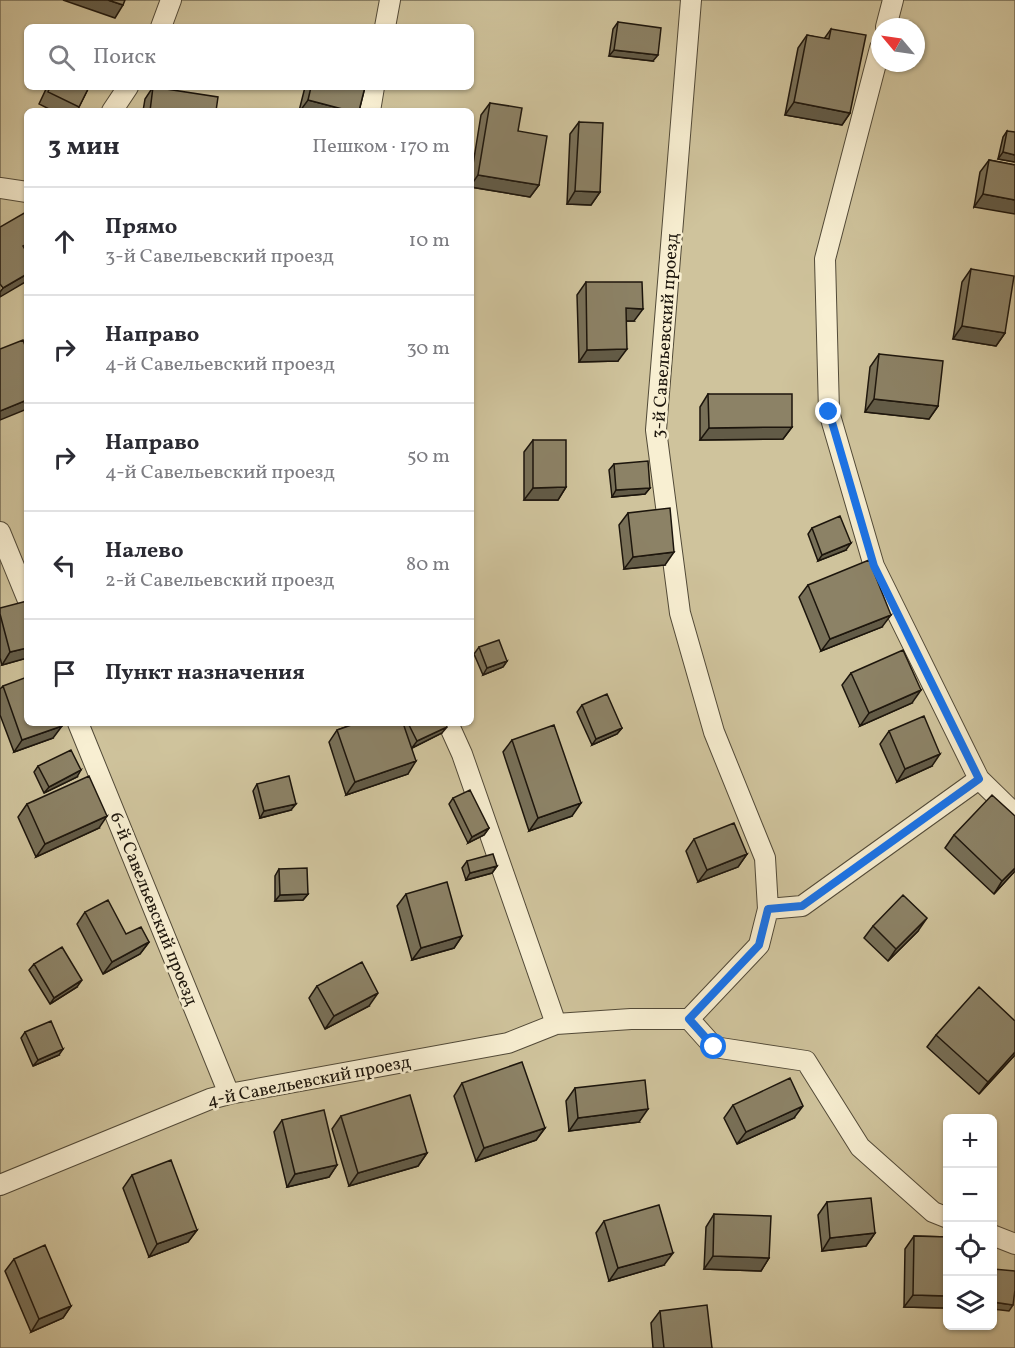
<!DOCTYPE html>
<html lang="ru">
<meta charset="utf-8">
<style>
:root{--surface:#fff;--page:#f2f2f3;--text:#2b2b33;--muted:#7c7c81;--line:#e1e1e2}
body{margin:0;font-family:Vollkorn,serif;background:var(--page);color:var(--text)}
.controls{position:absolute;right:18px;bottom:18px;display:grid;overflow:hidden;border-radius:9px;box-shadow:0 2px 4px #0004}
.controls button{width:54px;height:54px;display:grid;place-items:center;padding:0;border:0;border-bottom:2px solid var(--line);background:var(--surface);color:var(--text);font:30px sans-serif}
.compass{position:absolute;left:871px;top:18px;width:54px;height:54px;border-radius:50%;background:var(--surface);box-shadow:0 2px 4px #0004;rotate:299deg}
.stop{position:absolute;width:18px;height:18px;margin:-14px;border:4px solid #1a73e8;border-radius:50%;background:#fff}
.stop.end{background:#1a73e8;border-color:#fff;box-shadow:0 2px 6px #0008}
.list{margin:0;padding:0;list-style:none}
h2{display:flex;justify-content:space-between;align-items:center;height:78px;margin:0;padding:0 24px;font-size:26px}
h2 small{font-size:20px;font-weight:400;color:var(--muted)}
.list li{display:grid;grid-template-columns:39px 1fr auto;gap:18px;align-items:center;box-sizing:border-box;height:108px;padding:0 24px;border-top:2px solid var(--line)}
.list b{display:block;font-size:22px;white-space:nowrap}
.list p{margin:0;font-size:20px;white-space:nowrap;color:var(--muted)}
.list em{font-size:20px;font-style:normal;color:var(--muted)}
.icon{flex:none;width:33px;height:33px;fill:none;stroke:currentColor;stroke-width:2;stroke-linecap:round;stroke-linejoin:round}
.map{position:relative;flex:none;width:1015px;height:1348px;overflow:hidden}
.search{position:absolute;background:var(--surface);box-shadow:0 2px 4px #0004;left:24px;top:24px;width:450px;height:66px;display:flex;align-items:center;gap:15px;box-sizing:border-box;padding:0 21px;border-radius:9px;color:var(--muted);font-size:22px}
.panel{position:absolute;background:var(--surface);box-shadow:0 2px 4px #0004;left:24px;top:108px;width:450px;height:618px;border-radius:9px}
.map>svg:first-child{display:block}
.green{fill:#cfc39c;stroke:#766c54;stroke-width:1.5;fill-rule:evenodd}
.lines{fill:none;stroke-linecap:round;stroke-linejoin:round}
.service-casing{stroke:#524a38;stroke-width:22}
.service{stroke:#f8efd2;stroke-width:20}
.wall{fill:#787058;stroke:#1c150c;stroke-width:1.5}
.shaded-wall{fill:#625b47;stroke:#1c150c;stroke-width:1.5}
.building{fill:#8c8266;stroke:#1c150c;stroke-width:1.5}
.route{stroke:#1a73e8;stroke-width:8}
.labels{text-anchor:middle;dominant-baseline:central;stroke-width:5;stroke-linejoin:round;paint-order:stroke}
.street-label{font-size:18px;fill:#1c150c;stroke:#f8efd2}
</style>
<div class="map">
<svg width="1015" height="1348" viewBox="0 0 1015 1348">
<rect width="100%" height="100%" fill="#f4e7ba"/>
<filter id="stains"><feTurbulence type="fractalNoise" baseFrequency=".00333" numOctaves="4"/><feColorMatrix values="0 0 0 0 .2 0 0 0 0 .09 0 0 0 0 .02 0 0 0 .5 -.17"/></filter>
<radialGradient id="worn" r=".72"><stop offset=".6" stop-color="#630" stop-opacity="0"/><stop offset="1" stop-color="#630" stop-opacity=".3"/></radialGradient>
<path class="green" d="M0 0H1015V1348H0ZM27 27H471V87H27ZM880 27H916V63H880ZM27 111H471V723H27ZM948 1118H992V1326H948Z"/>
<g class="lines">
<g class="service-casing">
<path id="service" d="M691 0 656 430 680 613 714 732 765 858 768 909
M161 27 171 0
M385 27 390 0
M886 27 893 0
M880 48 825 259 829 412 874 566 979 779 1015 814
M112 111 128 87
M370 111 374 87
M0 188 27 192
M0 532 27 598
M78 723 229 1094
M448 723 462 754 556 1024
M689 1019 714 1047 806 1061 860 1147 933 1212 948 1218
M0 1185 210 1099 229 1094 508 1043 556 1024 631 1019H689L759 945 768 909 802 906 979 779
M992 1235 1015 1244"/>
</g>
<use href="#service" class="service"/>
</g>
<path class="wall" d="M618 22 653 61 609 56 613 29Z
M831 29 850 113 842 125 785 115 798 48 807 35 824 39Z
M47 87H89L77 111H53L39 104Z
M153 87 216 111H143L145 99Z
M305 87H365L359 111H299Z
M490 103 518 131 539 185 530 197 471 187V177L481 115Z
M579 122 600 192 591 205 567 204 570 134Z
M1007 131 1015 162 998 159 1003 137Z
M989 160 1015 165 974 207 980 172Z
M971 269 1005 333 996 346 953 339 962 282Z
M586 282 634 321H626L618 361 579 362 577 295Z
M879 354 938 406 929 419 865 412 870 367Z
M708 394 792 427 783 439 700 440V407Z
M533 440 566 487 558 500H524V452Z
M614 464 650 488 645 494 612 497 609 470Z
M628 513 665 565 624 569 619 525Z
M812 528 846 550 818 561 808 534Z
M808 585 882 627 821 651 799 597Z
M0 608 27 658 2 665 0 658Z
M479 647 507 661 503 667 483 675 474 654Z
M851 673 912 703 860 726 842 685Z
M3 686 53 738 14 752 0 715V689Z
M582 705 622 728 617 734 592 745 577 712Z
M357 723H445L442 733 412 748 408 774 346 795 329 742 337 730Z
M889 731 932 766 897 782 880 744Z
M512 740 572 816 529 831 503 752Z
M38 766 77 777 44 793 34 772Z
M257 784 291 810 260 818 253 791Z
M453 798 489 828 484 835 468 843 449 804Z
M27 804 99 828 36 857 18 817Z
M1015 816V871L994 894 945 848 954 835Z
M694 839 747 854 738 867 698 882 686 851Z
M467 861 497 866 492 873 466 880 462 868Z
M279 869 308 894 303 900 275 901V876Z
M406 894 462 936 454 948 412 960 397 906Z
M85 912 126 934 149 942 140 954 103 974 77 924Z
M873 926 918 931 888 961 864 938Z
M34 964 77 987 50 1004 29 970Z
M317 986 369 1006 325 1029 309 998Z
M1015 1021V1055L979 1094 927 1047 936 1035Z
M25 1032 59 1055 33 1066 21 1038Z
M462 1083 545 1128 536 1140 476 1161 454 1096Z
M575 1088 639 1122 569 1131 566 1101Z
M733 1105 794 1118 737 1144 724 1118Z
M341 1116 427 1153 418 1166 349 1186 332 1129Z
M282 1120 337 1165 329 1177 287 1187 274 1132Z
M132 1175 197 1230 188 1242 149 1257 123 1188Z
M827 1202 875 1233 866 1246 822 1251 818 1215Z
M714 1214 769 1258 761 1271 704 1269 706 1227Z
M604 1221 664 1265 609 1281 596 1233Z
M914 1236 948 1237V1305L945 1308 904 1307 905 1249Z
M14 1259 71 1306 63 1318 31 1332 5 1271Z
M660 1311 712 1348H653L651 1323Z"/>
<path class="shaded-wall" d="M63 0H108L123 5 115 18Z
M614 50 658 55 653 61 609 56Z
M308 100 350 111H300Z
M794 102 850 113 842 125 785 115Z
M1003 152 1015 155V162L998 159Z
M478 175 539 185 530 197 471 187V185Z
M575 191 600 192 591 205 567 204Z
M983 194 1015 200V214L974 207Z
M27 244V252L14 259 23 246Z
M27 274V281L0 297V292L3 288Z
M626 308 643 309 634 321H617Z
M962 326 1005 333 996 346 953 339Z
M627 349 618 361 579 362 587 350Z
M874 399 938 406 929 419 865 412Z
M27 400V409L0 420V411Z
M792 427 783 439 700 440 709 428Z
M566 487 558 500H524L533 488Z
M650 488 645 494 612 497 616 490Z
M851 543 846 550 818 561 822 555Z
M674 552 665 565 624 569 633 557Z
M891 615 882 627 821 651 830 639Z
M27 648V658L2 665 10 652Z
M507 661 503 667 483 675 487 668Z
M921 690 912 703 860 726 869 713Z
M62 726 53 738 14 752 22 740Z
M447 727 442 733 412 748 417 741Z
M622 728 617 734 592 745 596 739Z
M940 754 932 766 897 782 905 769Z
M416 761 408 774 346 795 355 782Z
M81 770 77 777 44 793 49 787Z
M581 803 572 816 529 831 538 818Z
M296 804 291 810 260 818 264 811Z
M107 816 99 828 36 857 45 844Z
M489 828 484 835 468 843 472 837Z
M747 854 738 867 698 882 707 870Z
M497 866 492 873 466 880 470 873Z
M1015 868V871L994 894 1002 881Z
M308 894 303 900 275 901 280 895Z
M927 918 918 931 888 961 896 949Z
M462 936 454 948 412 960 421 948Z
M149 942 140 954 103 974 112 962Z
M82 980 77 987 50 1004 54 998Z
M378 993 369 1006 325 1029 334 1016Z
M63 1049 59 1055 33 1066 38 1060Z
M1015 1052V1055L979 1094 988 1082Z
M803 1106 794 1118 737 1144 746 1132Z
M648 1109 639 1122 569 1131 578 1118Z
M545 1128 536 1140 476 1161 484 1148Z
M427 1153 418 1166 349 1186 358 1173Z
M337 1165 329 1177 287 1187 295 1174Z
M197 1230 188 1242 149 1257 157 1244Z
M875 1233 866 1246 822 1251 830 1238Z
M673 1253 664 1265 609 1281 618 1268Z
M713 1256 769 1258 761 1271 704 1269Z
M913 1295 948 1296V1305L945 1308 904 1307Z
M993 1302 1013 1305 1009 1311 993 1309Z
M71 1306 63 1318 31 1332 39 1319Z"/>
<path class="building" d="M108 0H125L123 5Z
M618 22 661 28 658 55 614 50Z
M831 29 866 35 850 113 794 102 807 35 829 39Z
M50 87H89L79 107 48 92Z
M153 87 218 97 216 111H150Z
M311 87H365L359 111H350L308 100Z
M490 103 522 108 518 131 547 136 539 185 478 175Z
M579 122 603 123 600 192 575 191Z
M1007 131 1015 132V155L1003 152Z
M989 160 1015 165V200L983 194Z
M26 212 27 214V244L23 246 27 253V274L3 288 0 284V227Z
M971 269 1014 276 1005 333 962 326Z
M586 282H642L643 309 626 308 627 349 587 350Z
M23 340 27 351V400L0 411V349Z
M879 354 943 361 938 406 874 399Z
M708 394H792V427L709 428Z
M533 440H566V487L533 488Z
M648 461 650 488 616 490 614 464Z
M670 508 674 552 633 557 628 513Z
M840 516 851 543 822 555 812 528Z
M869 560 891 615 830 639 808 585Z
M27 601V648L10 652 0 614V608Z
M499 640 507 661 487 668 479 647Z
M903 650 921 690 869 713 851 673Z
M27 677V723H61L62 726 22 740 3 686Z
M607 694 622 728 596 739 582 705Z
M924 716 940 754 905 769 889 731Z
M357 723H403L416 761 355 782 337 730Z
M408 723H445L447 727 417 741Z
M554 725 581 803 538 818 512 740Z
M71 750 81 770 49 787 38 766Z
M89 776 107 816 45 844 27 804Z
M289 776 296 804 264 811 257 784Z
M470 790 489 828 472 837 453 798Z
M992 795 1015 816V868L1002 881 954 835Z
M734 823 747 854 707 870 694 839Z
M493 854 497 866 470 873 467 861Z
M307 868 308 894 280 895 279 869Z
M447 882 462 936 421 948 406 894Z
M903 895 927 918 896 949 873 926Z
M108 900 126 934 141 927 149 942 112 962 85 912Z
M62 947 82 980 54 998 34 964Z
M362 962 378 993 334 1016 317 986Z
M979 987 1015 1021V1052L988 1082 936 1035Z
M51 1021 63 1049 38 1060 25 1032Z
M522 1062 545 1128 484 1148 462 1083Z
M790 1078 803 1106 746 1132 733 1105Z
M645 1080 648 1109 578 1118 575 1088Z
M410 1095 427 1153 358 1173 341 1116Z
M324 1110 337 1165 295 1174 282 1120Z
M171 1160 197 1230 157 1244 132 1175Z
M871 1198 875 1233 830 1238 827 1202Z
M659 1205 673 1253 618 1268 604 1221Z
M714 1214 771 1216 769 1258 713 1256Z
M914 1236 948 1237V1296L913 1295Z
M45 1245 71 1306 39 1319 14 1259Z
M993 1269 1015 1271V1290L1013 1305 993 1302Z
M707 1305 712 1348H664L660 1311Z"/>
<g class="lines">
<path class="route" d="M714 1047 689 1019 759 945 768 909 802 906 979 779 874 566 829 412"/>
</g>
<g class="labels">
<g class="street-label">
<text transform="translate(666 336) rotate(-86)">3-й Савельевский проезд</text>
<text transform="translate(153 909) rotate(68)">6-й Савельевский проезд</text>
<text transform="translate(309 1082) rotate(-11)">4-й Савельевский проезд</text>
</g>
</g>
<rect width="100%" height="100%" filter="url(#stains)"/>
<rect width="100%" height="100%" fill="url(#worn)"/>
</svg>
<div class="controls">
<button>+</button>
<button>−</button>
<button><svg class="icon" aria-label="locate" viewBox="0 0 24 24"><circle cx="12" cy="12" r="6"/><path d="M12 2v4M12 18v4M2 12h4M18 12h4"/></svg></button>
<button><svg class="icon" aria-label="layers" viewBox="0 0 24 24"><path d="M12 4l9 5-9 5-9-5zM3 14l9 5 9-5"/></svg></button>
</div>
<svg class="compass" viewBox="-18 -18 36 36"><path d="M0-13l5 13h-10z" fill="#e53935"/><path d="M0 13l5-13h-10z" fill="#7c7c81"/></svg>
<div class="stop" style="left:714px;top:1047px"></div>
<div class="stop end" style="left:829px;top:412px"></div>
<div class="search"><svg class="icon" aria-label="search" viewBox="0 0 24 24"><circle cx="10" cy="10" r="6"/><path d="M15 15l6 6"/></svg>Поиск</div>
<section class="panel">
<h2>3 мин<small>Пешком · 170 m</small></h2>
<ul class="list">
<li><svg class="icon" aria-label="ahead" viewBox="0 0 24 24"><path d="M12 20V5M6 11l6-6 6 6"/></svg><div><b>Прямо</b><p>3-й Савельевский проезд</p></div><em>10 m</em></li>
<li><svg class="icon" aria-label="right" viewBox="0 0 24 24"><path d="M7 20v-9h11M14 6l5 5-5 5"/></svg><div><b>Направо</b><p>4-й Савельевский проезд</p></div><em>30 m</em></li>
<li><svg class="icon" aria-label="right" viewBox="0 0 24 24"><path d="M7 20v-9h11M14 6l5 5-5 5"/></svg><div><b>Направо</b><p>4-й Савельевский проезд</p></div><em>50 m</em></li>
<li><svg class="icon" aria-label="left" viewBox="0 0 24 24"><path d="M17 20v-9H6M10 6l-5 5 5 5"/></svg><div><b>Налево</b><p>2-й Савельевский проезд</p></div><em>80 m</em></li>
<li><svg class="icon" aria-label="arrive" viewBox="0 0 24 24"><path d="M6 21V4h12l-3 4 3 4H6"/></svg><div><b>Пункт назначения</b></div></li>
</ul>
</section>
</div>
